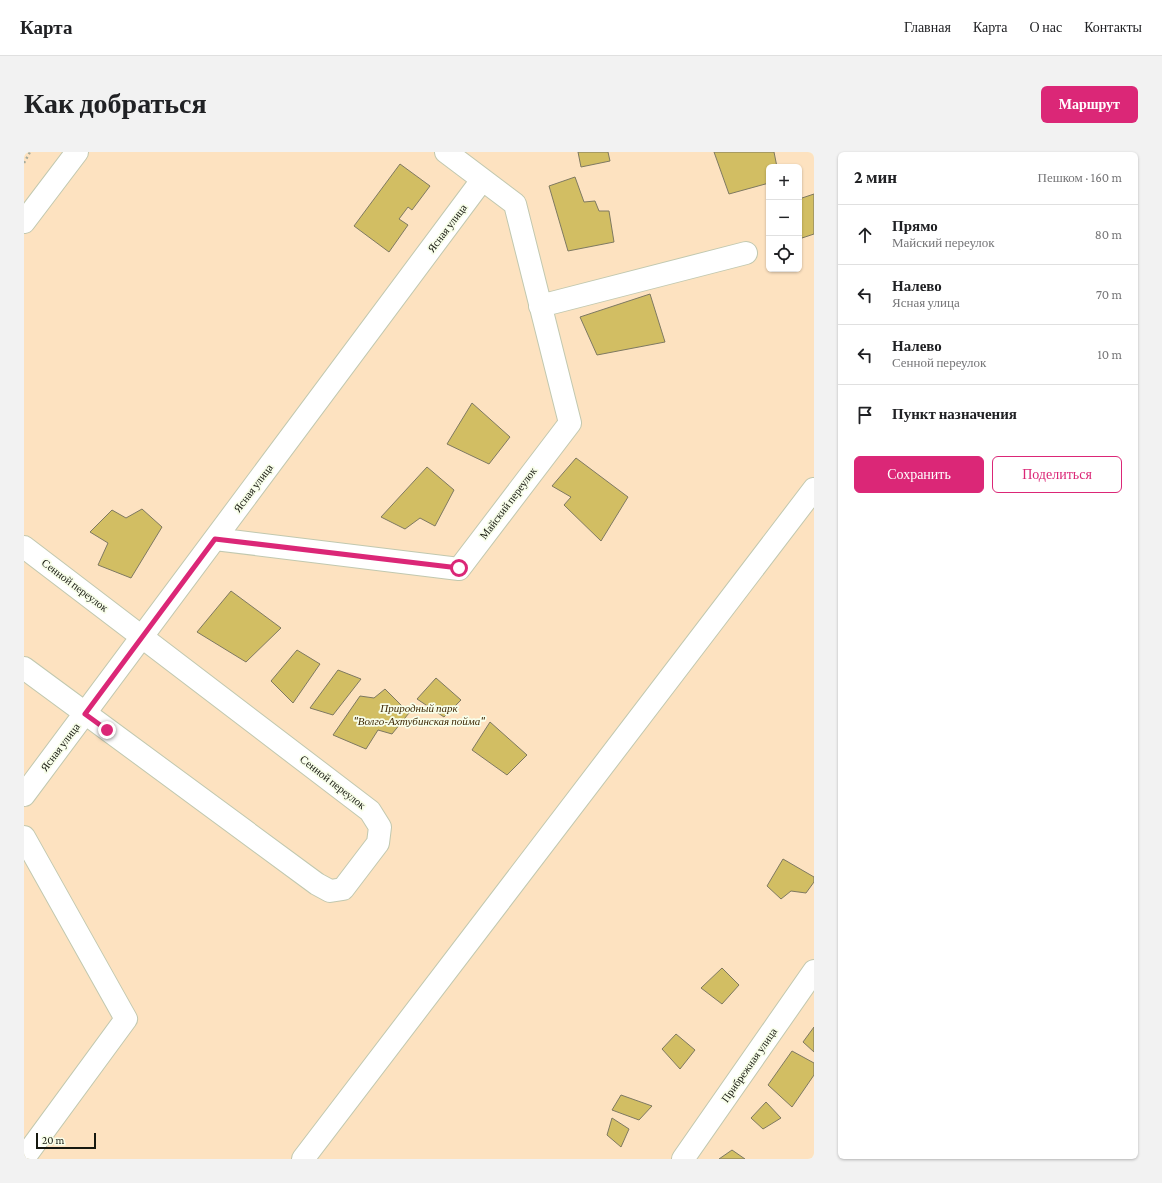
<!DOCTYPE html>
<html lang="ru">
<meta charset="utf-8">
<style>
:root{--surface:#fff;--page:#f2f2f2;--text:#202124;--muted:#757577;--line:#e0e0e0;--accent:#db2777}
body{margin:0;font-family:"Crimson Pro",serif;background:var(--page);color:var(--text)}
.controls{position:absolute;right:12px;top:12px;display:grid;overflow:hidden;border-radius:6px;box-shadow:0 1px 3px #0004}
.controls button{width:36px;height:36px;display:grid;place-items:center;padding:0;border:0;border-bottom:1px solid var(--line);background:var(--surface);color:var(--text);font:20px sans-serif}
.scale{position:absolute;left:12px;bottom:10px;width:60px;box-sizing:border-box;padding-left:4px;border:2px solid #16180f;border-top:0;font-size:11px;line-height:14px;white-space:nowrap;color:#16180f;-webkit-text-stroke:3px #f8feea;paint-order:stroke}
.stop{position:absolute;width:12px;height:12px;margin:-9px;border:3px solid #db2777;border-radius:50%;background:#fff}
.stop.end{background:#db2777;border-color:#fff;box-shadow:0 1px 4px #0008}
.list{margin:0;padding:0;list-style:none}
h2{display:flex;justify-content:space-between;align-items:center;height:52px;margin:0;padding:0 16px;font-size:17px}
h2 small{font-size:13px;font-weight:400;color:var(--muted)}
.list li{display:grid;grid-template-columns:26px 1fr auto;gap:12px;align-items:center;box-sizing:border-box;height:60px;padding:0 16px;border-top:1px solid var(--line)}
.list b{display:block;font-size:15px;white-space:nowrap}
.list p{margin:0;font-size:13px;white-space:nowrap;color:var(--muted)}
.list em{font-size:13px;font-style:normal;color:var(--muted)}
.actions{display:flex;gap:8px;padding:12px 16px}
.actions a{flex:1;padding:9px 0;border:1px solid var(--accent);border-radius:6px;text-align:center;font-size:14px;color:var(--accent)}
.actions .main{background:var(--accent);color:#fff}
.icon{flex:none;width:22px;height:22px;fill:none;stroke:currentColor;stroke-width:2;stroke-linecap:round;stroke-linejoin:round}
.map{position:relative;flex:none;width:790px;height:1007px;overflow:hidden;border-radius:6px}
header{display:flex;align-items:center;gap:24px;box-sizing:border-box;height:56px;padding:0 20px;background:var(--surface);border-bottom:1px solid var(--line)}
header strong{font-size:19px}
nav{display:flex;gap:22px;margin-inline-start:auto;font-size:14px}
.intro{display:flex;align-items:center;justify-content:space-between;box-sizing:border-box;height:96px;padding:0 24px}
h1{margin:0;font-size:28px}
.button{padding:10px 18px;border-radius:6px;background:var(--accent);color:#fff;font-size:14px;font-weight:700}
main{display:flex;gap:24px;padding:0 24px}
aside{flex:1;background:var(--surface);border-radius:6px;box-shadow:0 1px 3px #0004}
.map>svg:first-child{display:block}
.green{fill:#fde2c0;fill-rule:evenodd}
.building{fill:#d2be63;stroke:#7e7961}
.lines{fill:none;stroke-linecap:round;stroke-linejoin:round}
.street-casing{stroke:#c1c8af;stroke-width:24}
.secondary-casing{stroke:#c1c8af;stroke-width:24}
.path{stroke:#a5aa9a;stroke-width:2.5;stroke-dasharray:2 3;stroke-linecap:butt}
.street{stroke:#fff;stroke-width:22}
.secondary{stroke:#fff;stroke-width:22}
.route{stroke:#db2777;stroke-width:5}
.labels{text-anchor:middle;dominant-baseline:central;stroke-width:3.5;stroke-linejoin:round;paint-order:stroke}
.street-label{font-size:11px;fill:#16180f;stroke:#f8feea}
.park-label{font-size:11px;font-style:italic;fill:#402a07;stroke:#f8feea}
</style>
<header>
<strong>Карта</strong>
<nav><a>Главная</a><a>Карта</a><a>О нас</a><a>Контакты</a></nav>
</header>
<div class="intro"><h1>Как добраться</h1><a class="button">Маршрут</a></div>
<main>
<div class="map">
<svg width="790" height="1007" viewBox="0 0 790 1007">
<rect width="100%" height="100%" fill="#f8feea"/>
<path class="green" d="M0 0H790V1007H0ZM745 15H775V117H745Z"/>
<path class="building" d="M554 0H584L586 9 557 15Z
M690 0H750L753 15H745V31L705 42Z
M376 12 406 34 388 58 384 55 375 67 384 73 365 100 330 74Z
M551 25 560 50 571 49 575 59H585L590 90 544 99 525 34Z
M790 42V82L775 87V47Z
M626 142 641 190 573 203 556 165Z
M448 251 486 285 465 312 423 292Z
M552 306 604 345 577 389 540 353 547 345 528 334Z
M403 315 430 338 411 374 396 366 381 377 357 365Z
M118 357 138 375 107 426 74 413 84 391 66 380 88 358 102 366Z
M207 439 257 476 222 510 173 480Z
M273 498 296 512 269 551 247 529Z
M314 518 337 527 309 563 286 556Z
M412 526 437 548 420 565 393 547Z
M361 537 385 561 368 582 354 578 342 597 309 583 336 544 350 546Z
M466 570 503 603 483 623 448 598Z
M759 707 790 725V730L782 741 767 739 757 747 743 734Z
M698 816 715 833 698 852 677 836Z
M790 875V900L779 890Z
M652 882 671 898 656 917 638 897Z
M768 899 790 911V923L768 955 744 933Z
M597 943 628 954 615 968 588 958Z
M742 950 757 966 739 977 727 966Z
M588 966 605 977 597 995 583 983Z
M708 998 721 1007H695Z"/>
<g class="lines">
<g class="street-casing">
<path id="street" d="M0 70 53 0
M516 154 722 101
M191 387 435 417 546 271 491 52 422 0
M0 395 346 659 356 675 354 691 319 737 306 739 293 732 0 516
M0 643 458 28
M0 685 102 867 0 1006
M659 1007 790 819"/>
</g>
<g class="secondary-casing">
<path id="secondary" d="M279 1007 790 337"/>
</g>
<path class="path" d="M0 11 6 0"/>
<use href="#street" class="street"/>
<use href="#secondary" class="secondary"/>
</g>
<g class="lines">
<path class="route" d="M83 578 61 562 191 387 435 416"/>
</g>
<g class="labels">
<g class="street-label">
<text transform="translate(423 76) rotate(-53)">Ясная улица</text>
<text transform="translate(229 336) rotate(-53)">Ясная улица</text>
<text transform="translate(484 351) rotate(-53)">Майский переулок</text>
<text transform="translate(51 433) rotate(37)">Сенной переулок</text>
<text transform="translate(36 595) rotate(-53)">Ясная улица</text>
<text transform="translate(309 630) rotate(38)">Сенной переулок</text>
<text transform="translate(725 913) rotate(-55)">Прибрежная улица</text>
</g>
<g class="park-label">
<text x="395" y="556">Природный парк<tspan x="395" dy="13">"Волго-Ахтубинская пойма"</tspan></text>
</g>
</g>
</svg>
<div class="controls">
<button>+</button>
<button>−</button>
<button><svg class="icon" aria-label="locate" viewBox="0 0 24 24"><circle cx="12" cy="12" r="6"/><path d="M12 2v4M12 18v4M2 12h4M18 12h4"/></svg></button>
</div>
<div class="scale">20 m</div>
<div class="stop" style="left:435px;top:416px"></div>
<div class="stop end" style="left:83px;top:578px"></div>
</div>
<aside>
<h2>2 мин<small>Пешком · 160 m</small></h2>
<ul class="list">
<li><svg class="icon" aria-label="ahead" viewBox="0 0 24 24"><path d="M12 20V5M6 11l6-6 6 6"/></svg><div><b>Прямо</b><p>Майский переулок</p></div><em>80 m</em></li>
<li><svg class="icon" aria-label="left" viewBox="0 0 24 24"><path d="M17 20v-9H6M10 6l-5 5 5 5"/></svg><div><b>Налево</b><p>Ясная улица</p></div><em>70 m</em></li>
<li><svg class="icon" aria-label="left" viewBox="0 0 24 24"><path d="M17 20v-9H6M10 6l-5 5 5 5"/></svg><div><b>Налево</b><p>Сенной переулок</p></div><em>10 m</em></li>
<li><svg class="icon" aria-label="arrive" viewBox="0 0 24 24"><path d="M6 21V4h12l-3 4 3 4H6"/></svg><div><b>Пункт назначения</b></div></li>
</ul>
<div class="actions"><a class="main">Сохранить</a><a>Поделиться</a></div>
</aside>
</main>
